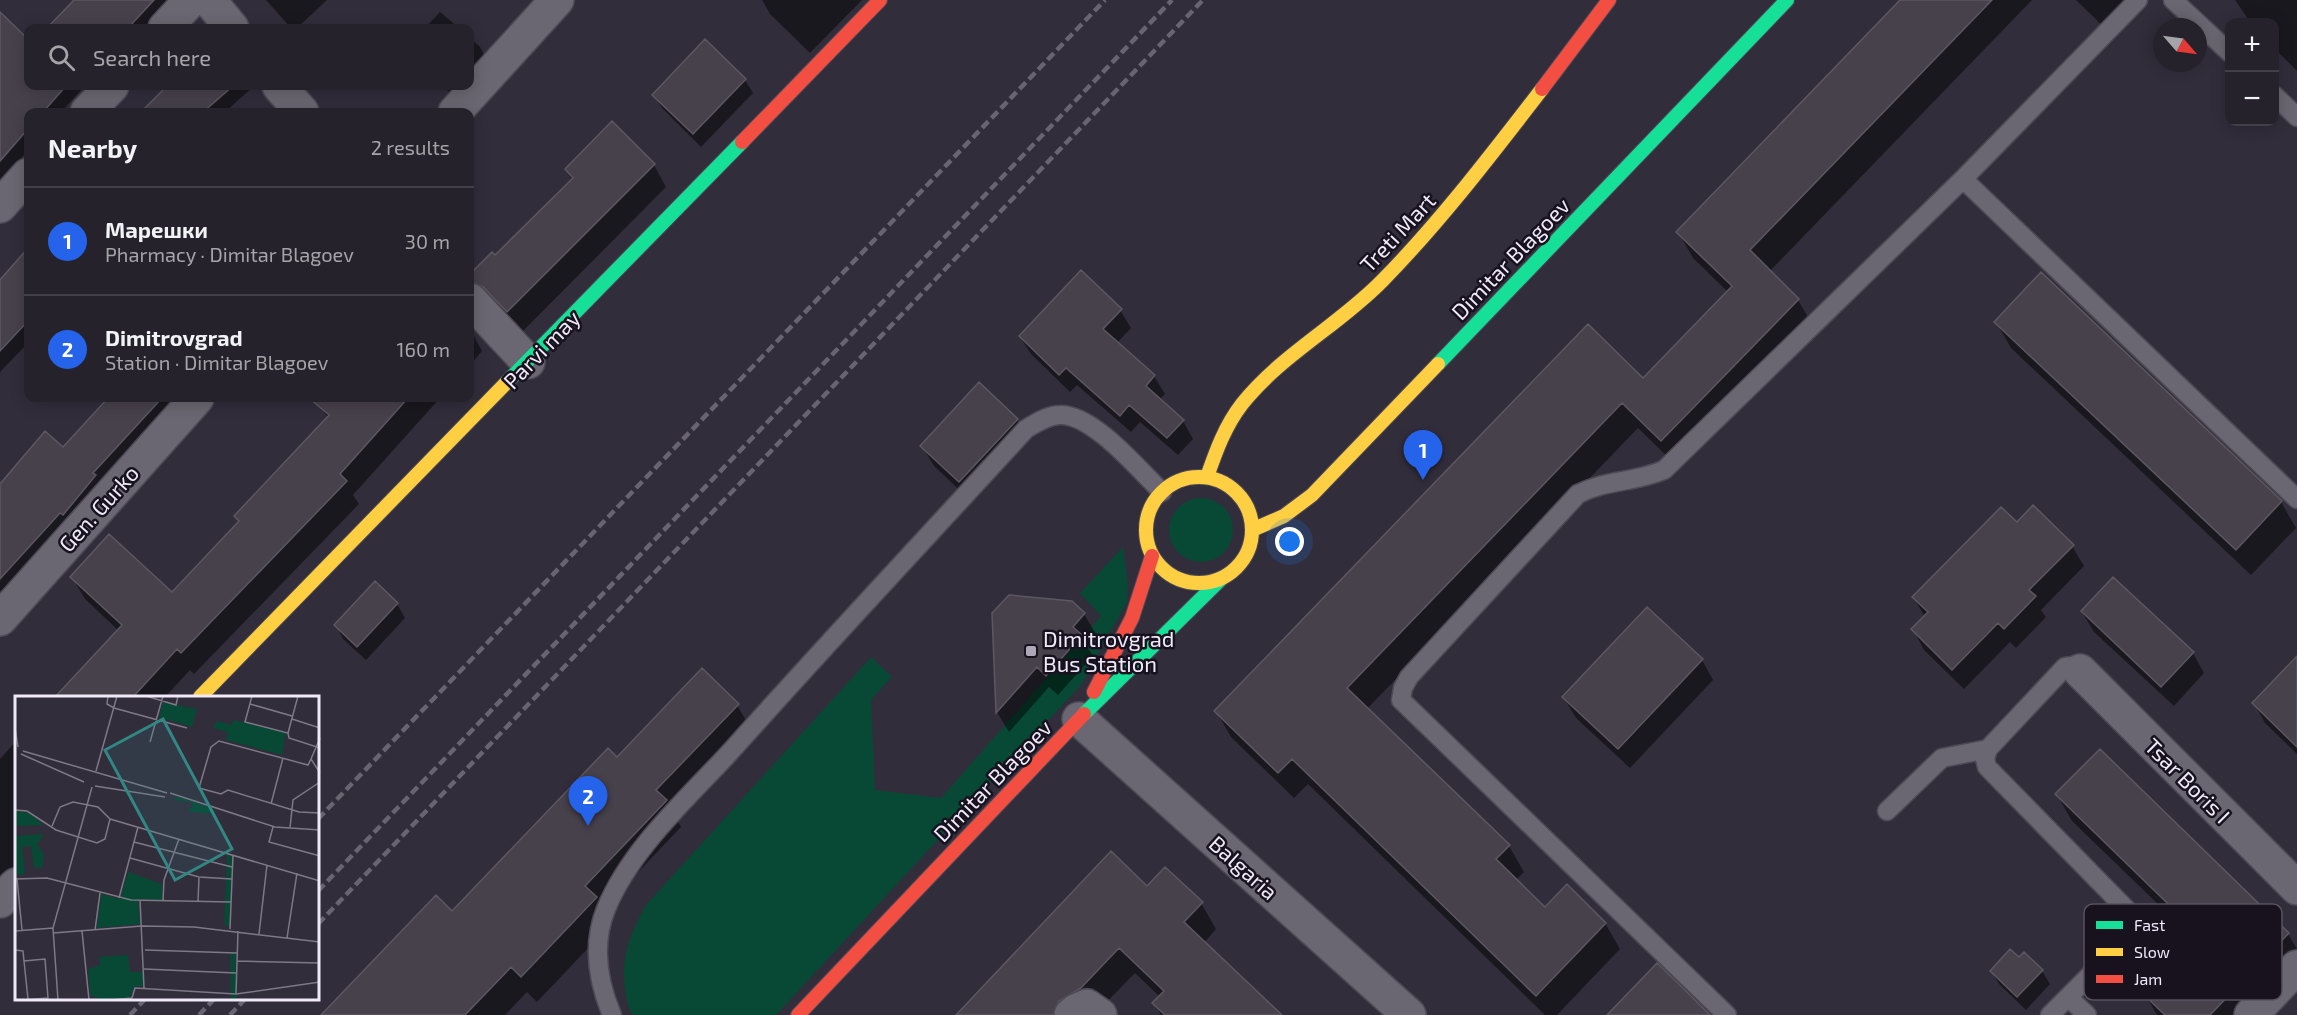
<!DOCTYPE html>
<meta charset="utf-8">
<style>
:root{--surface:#26222c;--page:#322f38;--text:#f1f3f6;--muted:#a4a4a9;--line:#423f48;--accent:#2563eb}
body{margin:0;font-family:"Exo 2",sans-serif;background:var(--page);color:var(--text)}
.controls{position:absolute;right:18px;top:18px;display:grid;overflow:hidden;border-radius:12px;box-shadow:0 3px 15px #0003}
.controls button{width:54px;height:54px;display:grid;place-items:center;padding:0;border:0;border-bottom:2px solid var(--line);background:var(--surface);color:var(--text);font:30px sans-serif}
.compass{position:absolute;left:2153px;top:18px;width:54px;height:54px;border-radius:50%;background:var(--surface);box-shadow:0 3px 15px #0003;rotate:118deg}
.you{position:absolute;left:1290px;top:542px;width:21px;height:21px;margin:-15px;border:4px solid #fff;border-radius:50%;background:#1a73e8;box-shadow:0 0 0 9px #1a73e833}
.badge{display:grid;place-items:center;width:39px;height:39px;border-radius:50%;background:var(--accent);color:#fff;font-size:20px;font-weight:700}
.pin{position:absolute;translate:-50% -50px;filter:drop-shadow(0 2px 3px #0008)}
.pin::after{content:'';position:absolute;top:32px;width:21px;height:18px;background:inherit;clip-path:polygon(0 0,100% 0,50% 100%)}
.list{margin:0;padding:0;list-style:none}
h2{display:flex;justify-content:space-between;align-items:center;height:78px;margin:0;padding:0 24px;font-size:26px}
h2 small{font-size:20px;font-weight:400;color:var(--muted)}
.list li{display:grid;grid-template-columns:39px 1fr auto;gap:18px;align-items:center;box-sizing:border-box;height:108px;padding:0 24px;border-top:2px solid var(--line)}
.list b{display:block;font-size:22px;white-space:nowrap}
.list p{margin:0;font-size:20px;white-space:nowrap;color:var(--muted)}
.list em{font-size:20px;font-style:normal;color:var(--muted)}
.icon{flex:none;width:33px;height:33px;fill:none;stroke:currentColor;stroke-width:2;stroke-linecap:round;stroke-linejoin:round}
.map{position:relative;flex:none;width:2297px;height:1015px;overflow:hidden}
.search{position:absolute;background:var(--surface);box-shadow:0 3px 15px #0003;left:24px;top:24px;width:450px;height:66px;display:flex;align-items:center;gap:15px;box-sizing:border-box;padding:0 21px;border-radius:12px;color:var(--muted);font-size:22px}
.panel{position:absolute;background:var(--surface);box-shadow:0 3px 15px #0003;left:24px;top:108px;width:450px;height:294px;border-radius:12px}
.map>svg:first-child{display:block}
.green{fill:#084935}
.shadow{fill:#0007}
.building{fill:#47414c;stroke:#5d5762;stroke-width:1.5}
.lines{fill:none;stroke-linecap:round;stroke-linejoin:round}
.lane-casing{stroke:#4d4955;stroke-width:21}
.street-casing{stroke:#4d4955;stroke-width:36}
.fast-casing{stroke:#4d4955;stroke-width:16}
.slow-casing{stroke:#4d4955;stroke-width:16}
.jam-casing{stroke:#4d4955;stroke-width:16}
.lane{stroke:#6a6772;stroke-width:18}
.street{stroke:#6a6772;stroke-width:33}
.fast{stroke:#16e098;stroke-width:14}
.slow{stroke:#ffcf43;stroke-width:14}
.jam{stroke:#f24e42;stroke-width:14}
.rail{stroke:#696470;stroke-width:4.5;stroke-dasharray:9 4.5;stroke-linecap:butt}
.poi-dot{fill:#ada7b7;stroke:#17121e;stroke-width:2}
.labels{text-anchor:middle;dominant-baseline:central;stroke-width:5;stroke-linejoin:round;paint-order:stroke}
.street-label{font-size:22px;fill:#efe9fa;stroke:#17121e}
.poi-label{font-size:22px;fill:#efe9fa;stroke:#17121e;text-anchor:start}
.inset-road{fill:none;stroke:#7e7887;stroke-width:1.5}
.view{fill:#318783;fill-opacity:0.15;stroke:#318783;stroke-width:3}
.inset-edge{fill:none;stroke:#efe9fa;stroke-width:3}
.key{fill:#17121e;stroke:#585260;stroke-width:1.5}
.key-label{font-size:16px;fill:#efe9fa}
</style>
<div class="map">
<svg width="2297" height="1015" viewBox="0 0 2297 1015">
<rect width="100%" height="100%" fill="#322d3b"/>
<path class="green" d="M1169 530a32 32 0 1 1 64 0a32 32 0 1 1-64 0Z
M1123 547 1128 585 1127 602 1081 685 776 1015H633C628 1008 626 997 625 988 620 956 631 934 645 906L871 657 892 677 871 700 875 790 941 798 1101 616 1080 593Z"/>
<path class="shadow" d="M76 0H171L172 2 148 28H49Z
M266 0H327L297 28H291Z
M762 0H862L810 53 770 14Z
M1902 0H2032L1770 271 1798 300 1813 326 1677 466 1638 428 1367 709 1509 846 1524 872 1516 880 1545 909 1605 923 1620 949 1557 1015H1545L1308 784 1294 798 1231 737 1216 711 1643 380 1728 292 1693 258 1678 232Z
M2076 0H2148L2113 36Z
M2235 0H2297V71L2274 48V22H2250Z
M440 12 459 28H425Z
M0 14 28 41V86H85L61 112H28V150L0 183Z
M470 38 480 47 487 60 470 81Z
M745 80 753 93 701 147 662 108 654 95Z
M170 86H254L225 112H143Z
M442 86H466L455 97Z
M654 165 666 187 521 333 470 309V276L492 254 495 258 572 180 566 170Z
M28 250V343L0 372V282Z
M1120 310 1131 328 1117 343 1154 376 1165 394 1159 400 1183 421 1193 439 1178 455 1140 422 1131 432 1077 385 1070 392 1031 354 1020 337Z
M1996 322 2281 502 2296 528 2251 575 2011 348Z
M470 329 482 351 470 365Z
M110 398H187L0 601V511L63 449Z
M330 398H440L353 495 359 504 194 674 190 670 165 697H57L119 631 85 599 72 577 172 594 239 523 236 516 328 418 321 407Z
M1017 420 1029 440 972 502 934 466 922 446Z
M2017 524 2072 546 2084 566 2041 610 2046 617 2016 648 2010 642 1964 689 1924 650 1913 629 1925 617 1914 598Z
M375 583 397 604 405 618 366 660 343 639 336 625Z
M1071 602 1084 614 1096 634 1086 645 1093 656 1058 695 1049 687 1009 732 997 712 994 614Z
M1647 610 1702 660 1713 680 1630 768 1576 718 1564 698Z
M2082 612 2193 653 2204 673 2174 706 2094 632Z
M2297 659V754L2265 723 2254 703Z
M737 705 752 731 673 813 681 827 602 910 611 924 537 1002 527 992 505 1015H324L452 913 617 759Z
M16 741V875L0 893V759Z
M2100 751 2288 934 2297 949V967L2250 1015H2157L2144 993 2195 940 2072 821 2057 795Z
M1147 888 1201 903 1216 929 1204 943 1280 1015H1161L1154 1003 1160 997 1135 973 1094 1015H958Z
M2019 960 2042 971 2050 984 2026 1010 1999 984 1991 971Z"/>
<path class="building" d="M74 0H154L128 28H47Z
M1900 0H1992L1750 250 1799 299 1661 441 1622 403 1347 688 1510 845 1496 859 1545 907 1567 884 1606 923 1536 996 1292 759 1278 773 1214 711 1588 324 1643 378 1732 286 1676 232Z
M0 12 28 39V86H66L43 112H28V129L0 161Z
M705 39 746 79 693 134 652 95Z
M167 86H233L203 112H141Z
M612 121 655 164 507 312 483 287 470 282V274L492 252 495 255 573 178 565 169Z
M28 248V321L0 351V280Z
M1081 270 1122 309 1103 329 1155 375 1146 386 1184 420 1167 438 1129 405 1120 416 1066 368 1059 375 1019 336Z
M2041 272 2282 501 2236 550 1994 322Z
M979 382 1018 419 959 482 920 446Z
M108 398H162L93 473 96 475 63 515 60 513 0 579V484L45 431 63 447Z
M309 398H408L340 474 347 481 181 653 177 649 133 697H55L122 625 70 577 109 534 172 592 239 521 234 516 329 415Z
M2033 505 2074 545 2029 590 2036 596 2004 629 1998 623 1952 670 1911 629 1928 612 1912 597 2001 507 2017 522Z
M2113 577 2194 652 2161 687 2081 611Z
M375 581 398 603 357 647 334 625Z
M1009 595 1072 601 1085 613 1073 627 1082 635 1046 676 1037 667 996 713 992 613Z
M1647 607 1703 659 1618 749 1562 697Z
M2297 656V747L2252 703Z
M702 668 739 704 656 790 667 800 585 886 597 897 521 977 511 967 465 1015H321L436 895 452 911 608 748 617 757Z
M2100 749 2289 933 2210 1015H2165L2142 993 2199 934 2055 794Z
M1111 851 1147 886 1165 867 1203 902 1184 922 1282 1015H1165L1152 1003 1164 991 1119 948 1081 988 1059 1001 1053 1015H956Z
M2010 949 2019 957 2024 952 2043 970 2017 997 1990 971Z
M1657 963 1690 995 1710 1015H1607Z"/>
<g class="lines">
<g class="lane-casing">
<path id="lane" d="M2173 0 2230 53
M2274 95 2297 117
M1963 179 2297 499
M1887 811 1942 758 1988 749
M2068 997 2087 1015
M612 1015C598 982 592 944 606 909 631 848 688 798 732 750 829 641 928 536 1026 429 1036 423 1048 415 1060 415 1093 414 1139 470 1162 492
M1727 1015 1401 700 1403 688 1409 677 1578 494C1608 479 1633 483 1664 470L1963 179 2138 0
M2050 1015 2135 930 2137 920 1987 767 1985 759 1988 749 2065 667 2073 666 2080 671"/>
</g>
<g class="street-casing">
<path id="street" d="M209 0 232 28
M165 28 191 0
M279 86 302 112
M87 112 112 86
M455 112 557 0
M0 206 28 175
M470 300 528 362
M0 619 197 398
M2080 671 2297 888
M1079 719 1409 1015
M0 901 16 885
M1071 1015 1077 1010 1087 1006 1100 1015
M2251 1015 2297 967"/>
</g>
<g class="fast-casing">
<path id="fast" d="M1438 364 1787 0
M507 382 742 142
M1084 714 1222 578"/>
</g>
<g class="slow-casing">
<path id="slow" d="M1146 530a53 53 0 1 1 106 0a53 53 0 1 1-106 0Z
M1207 477C1216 451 1225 426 1242 404 1281 355 1339 325 1382 281 1440 222 1491 155 1542 89
M1252 530 1284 516 1312 495 1438 364
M200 697 507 382"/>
</g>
<g class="jam-casing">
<path id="jam" d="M1542 89 1609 0
M742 142 880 0
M1094 692 1132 618 1152 556
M798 1015 1084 714"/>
</g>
<use href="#lane" class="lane"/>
<use href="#street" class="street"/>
<use href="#fast" class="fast"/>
<use href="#slow" class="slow"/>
<use href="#jam" class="jam"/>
<path class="rail" d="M318 819 1105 0
M318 891 1172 0
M318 924 1203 0
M130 1015 146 998
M199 1015 215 998
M230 1015 246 998"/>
</g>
<rect class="poi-dot" x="1025" y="645" width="12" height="12" rx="3"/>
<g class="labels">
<g class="street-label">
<text transform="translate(1397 232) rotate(-47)">Treti Mart</text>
<text transform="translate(1510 258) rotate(-46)">Dimitar Blagoev</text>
<text transform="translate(541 349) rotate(-46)">Parvi may</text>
<text transform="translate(98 508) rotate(-48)">Gen. Gurko</text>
<text transform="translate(992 780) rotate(-46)">Dimitar Blagoev</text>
<text transform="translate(2188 780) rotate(45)">Tsar Boris I</text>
<text transform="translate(1244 867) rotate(42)">Balgaria</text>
</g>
<g class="poi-label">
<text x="1043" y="638">Dimitrovgrad<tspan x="1043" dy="25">Bus Station</tspan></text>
</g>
</g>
<g transform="translate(15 696)">
<rect width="304" height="304" fill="#322d3b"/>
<path d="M148 6 182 13 177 31 144 21ZM219 24 271 37 267 59 211 44 213 36 198 32 202 25 216 29ZM164 101 199 113 198 118 171 115 178 111 176 106 157 104ZM0 115 14 117 29 129 2 130ZM29 138 22 149 29 158 28 171 19 172 16 150 7 151 10 178 0 179V140ZM212 159 218 160 215 230 209 229ZM113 176 147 188V204L123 203 125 228 82 232 86 198 105 203ZM215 257H220L222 304H216ZM113 259 115 276H129V290L119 291 115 302 85 303 75 299 73 273 85 269 84 261Z" fill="#084935"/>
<path class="inset-road" d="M93 0 92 8 99 12 172 32M131 0 161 9 163 0M237 0 230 26 273 37 274 42 305 52M235 8 277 20M277 23 305 32M0 32 3 51M273 37 283 0M305 42 296 63 305 77M135 46 148 0M8 55 152 97M6 58 69 86M296 63 293 69 204 45 196 51 184 92 206 98 213 94 284 116 305 117M81 75 102 0M80 90 150 101M155 97 260 131 305 134M256 108 268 62M0 114 12 115 41 134 82 147 90 143 95 123M95 123 305 185M37 130 45 111 58 106 83 111 95 123M258 131 254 146 305 160M275 132 278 104 305 86M119 146 217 171M115 162 184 181 217 183M0 183 32 182 116 204 216 206M2 183 7 234M104 202 123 131M125 204 129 292M148 205 149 184 164 143M183 205 184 182M215 233 218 159M80 234 85 197M0 235 38 232M67 235 74 304M38 237 127 230 179 231 305 246M244 238 252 169M272 242 282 177M0 254 8 255 9 265M130 254 222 257M222 265 305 267M129 273 221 277M221 298 223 235M7 304 33 302 30 263 9 265 13 303M43 304 38 232 77 91M95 304 117 302 120 292 221 298 305 286"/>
<path class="view" d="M148 23 217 153 160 184 90 54Z"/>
<rect width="304" height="304" class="inset-edge"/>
</g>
<rect x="2084" y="904" width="198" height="96" rx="9" class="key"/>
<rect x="2096" y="921" width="27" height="8" fill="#16e098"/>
<rect x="2096" y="948" width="27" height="8" fill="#ffcf43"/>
<rect x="2096" y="975" width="27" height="8" fill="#f24e42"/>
<g class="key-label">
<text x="2134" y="931">Fast</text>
<text x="2134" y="958">Slow</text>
<text x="2134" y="985">Jam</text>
</g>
</svg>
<div class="controls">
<button>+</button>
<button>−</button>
</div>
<svg class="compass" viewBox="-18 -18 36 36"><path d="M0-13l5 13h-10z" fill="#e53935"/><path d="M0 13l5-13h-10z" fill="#a4a4a9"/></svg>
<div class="you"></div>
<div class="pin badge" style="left:1423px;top:480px">1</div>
<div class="pin badge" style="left:588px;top:826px">2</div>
<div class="search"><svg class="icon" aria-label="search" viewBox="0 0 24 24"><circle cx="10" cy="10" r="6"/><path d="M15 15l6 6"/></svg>Search here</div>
<section class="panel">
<h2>Nearby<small>2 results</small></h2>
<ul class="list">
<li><span class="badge">1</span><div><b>Марешки</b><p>Pharmacy · Dimitar Blagoev</p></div><em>30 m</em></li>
<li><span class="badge">2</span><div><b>Dimitrovgrad</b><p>Station · Dimitar Blagoev</p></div><em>160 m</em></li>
</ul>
</section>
</div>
